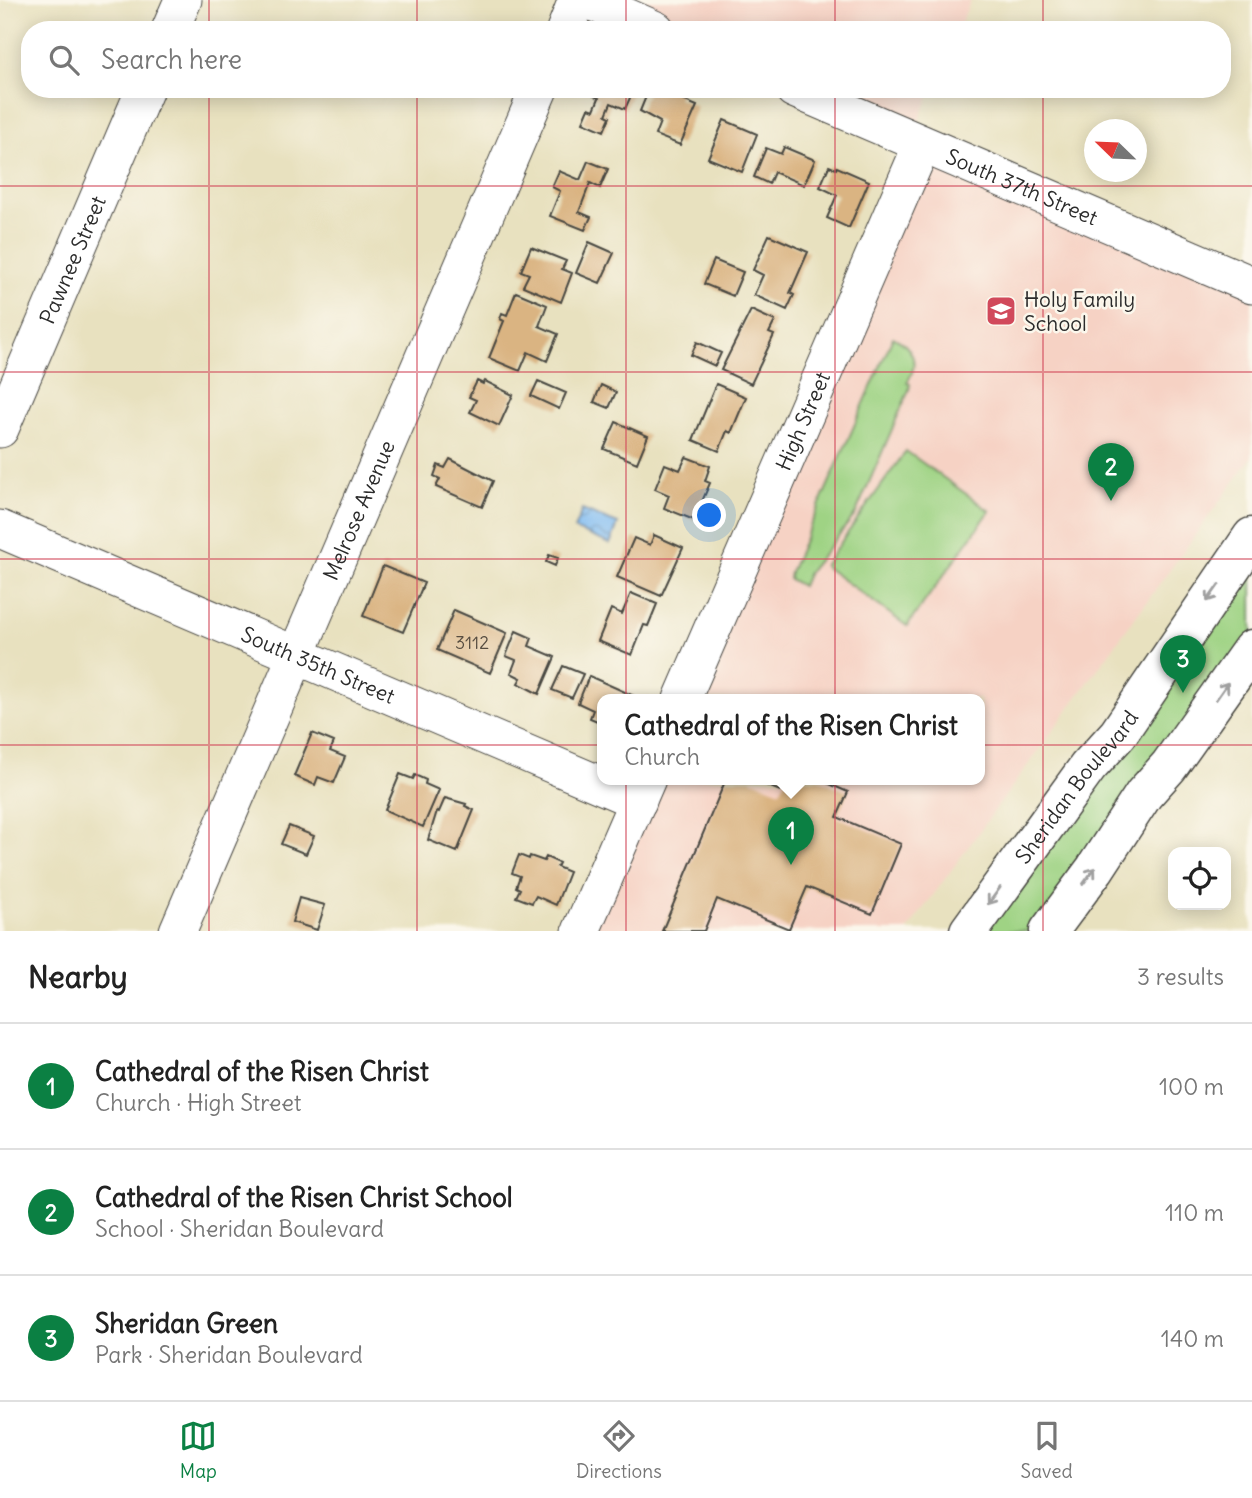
<!DOCTYPE html>
<meta charset="utf-8">
<style>
:root{--surface:#fff;--page:#f6f6f6;--text:#222;--muted:#767676;--line:#e0e0e0;--accent:#0b8043}
body{margin:0;font-family:Delius,sans-serif;background:var(--page);color:var(--text)}
.controls{position:absolute;right:21px;bottom:21px;display:grid;overflow:hidden;border-radius:14px;box-shadow:0 4px 18px #0003}
.controls button{width:63px;height:63px;display:grid;place-items:center;padding:0;border:0;border-bottom:2px solid var(--line);background:var(--surface);color:var(--text);font:35px sans-serif}
.compass{position:absolute;left:1084px;top:119px;width:63px;height:63px;border-radius:50%;background:var(--surface);box-shadow:0 4px 18px #0003;rotate:293deg}
.you{position:absolute;left:710px;top:516px;width:24px;height:24px;margin:-18px;border:5px solid #fff;border-radius:50%;background:#1a73e8;box-shadow:0 0 0 10px #1a73e833}
.badge{display:grid;place-items:center;width:46px;height:46px;border-radius:50%;background:var(--accent);color:#fff;font-size:23px;font-weight:700}
.pin{position:absolute;translate:-50% -58px;filter:drop-shadow(0 2px 4px #0008)}
.pin::after{content:'';position:absolute;top:37px;width:24px;height:21px;background:inherit;clip-path:polygon(0 0,100% 0,50% 100%)}
.popup{position:absolute;left:597px;top:694px;width:388px;height:91px;box-sizing:border-box;display:grid;place-content:center;border-radius:14px;background:var(--surface);filter:drop-shadow(0 2px 5px #0005);font-size:23px;white-space:nowrap;color:var(--muted)}
.popup b{font-size:26px;color:var(--text)}
.popup::after{content:'';position:absolute;left:50%;top:100%;margin-left:-14px;border:14px solid transparent;border-top-color:var(--surface)}
.list{margin:0;padding:0;list-style:none}
h2{display:flex;justify-content:space-between;align-items:center;height:91px;margin:0;padding:0 28px;font-size:30px}
h2 small{font-size:23px;font-weight:400;color:var(--muted)}
.list li{display:grid;grid-template-columns:46px 1fr auto;gap:21px;align-items:center;box-sizing:border-box;height:126px;padding:0 28px;border-top:2px solid var(--line)}
.list b{display:block;font-size:26px;white-space:nowrap}
.list p{margin:0;font-size:23px;white-space:nowrap;color:var(--muted)}
.list em{font-size:23px;font-style:normal;color:var(--muted)}
.icon{flex:none;width:38px;height:38px;fill:none;stroke:currentColor;stroke-width:2;stroke-linecap:round;stroke-linejoin:round}
.map{position:relative;flex:none;width:1252px;height:931px;overflow:hidden}
.search{position:absolute;background:var(--surface);box-shadow:0 4px 18px #0003;left:21px;right:21px;top:21px;height:77px;display:flex;align-items:center;gap:18px;box-sizing:border-box;padding:0 24px;border-radius:28px;color:var(--muted);font-size:26px}
.sheet{height:469px;background:var(--surface)}
nav{display:flex;justify-content:space-around;align-items:center;box-sizing:border-box;height:98px;border-top:2px solid var(--line);background:var(--surface);font-size:19px;color:var(--muted)}
nav a{display:grid;justify-items:center;gap:4px}
nav .on{color:var(--accent)}
.map>svg:first-child{display:block}
.built{fill:#f6d2c4}
.green{fill:#9fd384;stroke:#657f58;stroke-width:2}
.water{fill:url(#water-waves);stroke:#55738e;stroke-width:2}
.building{fill:#dab482}
.lines{fill:none;stroke-linecap:round;stroke-linejoin:round}
.minor-casing{stroke:#474641;stroke-width:39}
.major-casing{stroke:#474641;stroke-width:41}
.minor{stroke:#fff;stroke-width:37}
.major{stroke:#fff;stroke-width:38}
.oneway{stroke:#a0a0a0}
.grid{fill:none;stroke:#d1495b;stroke-width:2;stroke-opacity:0.55}
.labels{text-anchor:middle;dominant-baseline:central;stroke-width:5;stroke-linejoin:round;paint-order:stroke}
.number-label{font-size:18px;fill:#574d41}
.street-label{font-size:21px;fill:#2b2b2b;stroke:#fbf7ec}
.poi-label{font-size:21px;fill:#2b2b2b;stroke:#fbf7ec;text-anchor:start}
</style>
<div class="map">
<svg width="1252" height="931" viewBox="0 0 1252 931">
<defs>
<pattern id="water-waves" width="16" height="10" patternUnits="userSpaceOnUse" patternTransform="scale(1.75)"><rect width="16" height="10" fill="#7fbbf2"/><path d="M0 5q4-4 8 0t8 0" fill="none" stroke="#6898c4"/></pattern>
</defs>
<rect width="100%" height="100%" fill="#fbf7ec"/>
<filter id="ink" filterUnits="userSpaceOnUse"><feTurbulence type="fractalNoise" baseFrequency=".0143" numOctaves="2"/><feDisplacementMap in="SourceGraphic" scale="14" xChannelSelector="R" yChannelSelector="G"/><feConvolveMatrix kernelMatrix="1 2 1 2 8 2 1 2 1" color-interpolation-filters="sRGB"/></filter>
<filter id="wash" filterUnits="userSpaceOnUse"><feTurbulence type="fractalNoise" baseFrequency=".00686" numOctaves="4" result="noise"/><feDisplacementMap in="SourceGraphic" scale="28" xChannelSelector="R" yChannelSelector="G"/><feGaussianBlur stdDeviation="1.57" result="paint"/><feColorMatrix in="noise" values="0 0 0 0 0 0 0 0 0 0 0 0 0 0 0 0 0 1.4 0 .05"/><feComposite in="paint" operator="in"/></filter>
<g filter="url(#wash)">
<rect width="100%" height="100%" fill="#e8e1bf"/>
<path class="built" d="M588 0H971L958 30H656Z
M794 89H932L911 140Z
M922 145 1252 285V457L907 931H581L647 779H980V699H682Z"/>
<path class="green" d="M893 337C913 347 920 363 907 382L910 384 909 390 855 515 807 574 802 586 789 579 790 572Z
M906 451 990 511 907 626 824 566Z
M1252 537V649L1049 931H970Z"/>
<path class="water" d="M582 510 618 524 610 544 574 529Z"/>
<g id="blocks">
<path class="building" d="M596 89H634L625 109 611 103 606 115 610 117 604 131 583 122 589 108 594 110 599 98 594 96Z
M649 89 662 91 663 89H674L681 92 678 98 697 106 680 145 655 135 660 122 640 111Z
M724 120 757 134 742 172 708 158Z
M784 147 815 160 804 185 774 172 769 184 754 177 766 148 781 154Z
M588 161 608 169 600 188 590 183 579 212 591 217 585 230 550 216 560 191 552 187 559 171 580 180Z
M829 166 836 169 837 167 869 181 849 228 827 218 837 195 820 187Z
M769 235 808 252 790 293 794 295 787 310 754 295 763 275 753 270Z
M589 242 614 253 600 283 576 273Z
M531 247 566 261 562 269 572 273 561 302 523 286 529 274 521 271Z
M714 260 743 272 733 296 704 284Z
M516 292 547 305 539 326 558 334 547 361 528 352 520 371 489 358 504 321 500 319 502 313 507 315Z
M751 310 775 321 769 333 774 335 751 384 721 370Z
M697 342 721 353 715 366 691 355Z
M477 381 483 384 485 381 513 395 499 426 470 412 476 400 469 397Z
M538 381 566 393 559 409 531 396Z
M716 384 746 397 731 433 727 431 719 451 693 440Z
M601 385 616 392 609 408 594 402Z
M616 422 648 436 637 463 604 449Z
M686 457 710 466 705 481 710 483 694 520 664 508 669 495 655 489 665 464 680 470Z
M450 459 493 481 482 507 436 487 440 479 434 476 438 465 445 468Z
M654 535 683 548 661 596 617 577 634 538 650 545Z
M549 555 558 558 555 566 546 562Z
M383 566 424 583 403 632 363 616Z
M631 593 657 604 648 626 644 625 632 655 598 641 611 609 622 614Z
M454 610 507 633 490 673 437 650Z
M516 631 532 638 529 646 555 657 539 694 518 683 521 678 511 673 516 660 506 656Z
M563 666 583 674 572 698 552 690Z
M589 676 634 696 633 699H602V723L590 718 593 710 578 703Z
M312 733 334 742 330 751 345 757 334 783 318 777 315 785 294 776Z
M400 774 413 779 415 775 426 780 425 784 439 790 423 827 385 810Z
M726 779H751L780 791 786 779H818L848 792 837 817 901 844 872 914 807 887 789 929 717 899 704 931H662Z
M445 798 466 804 465 806 474 810 457 852 428 840 437 811 439 812Z
M289 826 314 836 306 854 281 844Z
M519 855 529 859 530 856 544 861 546 857 559 863 557 867 569 872 556 905 536 896 532 903 516 897 520 889 516 887 520 876 512 873Z
M299 898 325 905 317 930 292 922Z"/>
</g>
</g>
<g filter="url(#ink)">
<use href="#blocks" fill-opacity="0" stroke="#474641" stroke-width="2"/>
<g class="lines">
<g class="minor-casing">
<g id="minor">
<path d="M588 0 656 30"/>
<path d="M170 30 183 0"/>
<path d="M565 30 577 0"/>
<path id="s1" d="M794 89 1252 285"/>
<path id="s2" d="M0 429 145 89"/>
<path id="s3" d="M0 529 638 801"/>
<path id="s4" d="M682 699 922 145"/>
<path id="s5" d="M178 931 539 89"/>
<path d="M581 931 647 779"/>
</g>
</g>
<g class="major-casing">
<g id="major">
<path id="s6" d="M969 931 1088 767 1118 734 1252 537"/>
<path d="M1049 931 1095 869 1144 794 1169 766 1252 649"/>
</g>
</g>
<use href="#minor" class="minor"/>
<use href="#major" class="major"/>
</g>
<defs><path id="oneway-shaft" d="M-6 0H5M1.5-3L5.5 0L1.5 3" fill="none" stroke-width="1.6" stroke-linecap="round" stroke-linejoin="round" transform="scale(1.75)"/></defs>
<g class="oneway">
<use href="#oneway-shaft" transform="translate(1213 593) rotate(125)"/>
<use href="#oneway-shaft" transform="translate(1222 691) rotate(-55)"/>
<use href="#oneway-shaft" transform="translate(1089 876) rotate(-54)"/>
<use href="#oneway-shaft" transform="translate(994 896) rotate(126)"/>
</g>
</g>
<path class="grid" d="M209 0V30M417 0V30M626 0V30M835 0V30M1043 0V30M209 89V931M417 89V931M626 89V931M835 89V931M1043 89V931M0 186H1252M0 372H1252M0 559H1252M0 745H1252"/>
<defs>
<g id="school-square" transform="scale(1.575)"><rect x="-9" y="-9" width="18" height="18" rx="4" fill="#d1495b" stroke="#fbf7ec"/><path d="M0-5L7-2L0 1L-7-2ZM-4 1L0 2.5L4 1V4Q0 6-4 4Z" fill="#fff"/></g>
</defs>
<g fill-rule="evenodd">
<use href="#school-square" x="1001" y="311"/>
</g>
<g class="labels">
<g class="number-label">
<text x="472" y="642">3112</text>
</g>
<g class="street-label">
<text stroke="none"><textPath href="#s1" startOffset="248">South 37th Street</textPath></text>
<text stroke="none"><textPath href="#s2" startOffset="184">Pawnee Street</textPath></text>
<text stroke="none"><textPath href="#s4" startOffset="303">High Street</textPath></text>
<text stroke="none"><textPath href="#s5" startOffset="458">Melrose Avenue</textPath></text>
<text stroke="none"><textPath href="#s3" startOffset="346">South 35th Street</textPath></text>
<text stroke="none"><textPath href="#s6" startOffset="180">Sheridan Boulevard</textPath></text>
</g>
<g class="poi-label">
<text x="1024" y="299">Holy Family<tspan x="1024" dy="24">School</tspan></text>
</g>
</g>
</svg>
<div class="controls">
<button><svg class="icon" aria-label="locate" viewBox="0 0 24 24"><circle cx="12" cy="12" r="6"/><path d="M12 2v4M12 18v4M2 12h4M18 12h4"/></svg></button>
</div>
<svg class="compass" viewBox="-18 -18 36 36"><path d="M0-13l5 13h-10z" fill="#e53935"/><path d="M0 13l5-13h-10z" fill="#767676"/></svg>
<div class="you"></div>
<div class="pin badge" style="left:791px;top:865px">1</div>
<div class="popup"><b>Cathedral of the Risen Christ</b>Church</div>
<div class="pin badge" style="left:1111px;top:501px">2</div>
<div class="pin badge" style="left:1183px;top:693px">3</div>
<div class="search"><svg class="icon" aria-label="search" viewBox="0 0 24 24"><circle cx="10" cy="10" r="6"/><path d="M15 15l6 6"/></svg>Search here</div>
</div>
<section class="sheet">
<h2>Nearby<small>3 results</small></h2>
<ul class="list">
<li><span class="badge">1</span><div><b>Cathedral of the Risen Christ</b><p>Church · High Street</p></div><em>100 m</em></li>
<li><span class="badge">2</span><div><b>Cathedral of the Risen Christ School</b><p>School · Sheridan Boulevard</p></div><em>110 m</em></li>
<li><span class="badge">3</span><div><b>Sheridan Green</b><p>Park · Sheridan Boulevard</p></div><em>140 m</em></li>
</ul>
</section>
<nav>
<a class="on"><svg class="icon" aria-label="map" viewBox="0 0 24 24"><path d="M3 6l6-2 6 2 6-2v14l-6 2-6-2-6 2zM9 4v14M15 6v14"/></svg>Map</a>
<a><svg class="icon" aria-label="directions" viewBox="0 0 24 24"><path d="M12 3l9 9-9 9-9-9zM9 14v-3h6M13 9l2 2-2 2"/></svg>Directions</a>
<a><svg class="icon" aria-label="saved" viewBox="0 0 24 24"><path d="M7 4h10v16l-5-4-5 4z"/></svg>Saved</a>
</nav>
